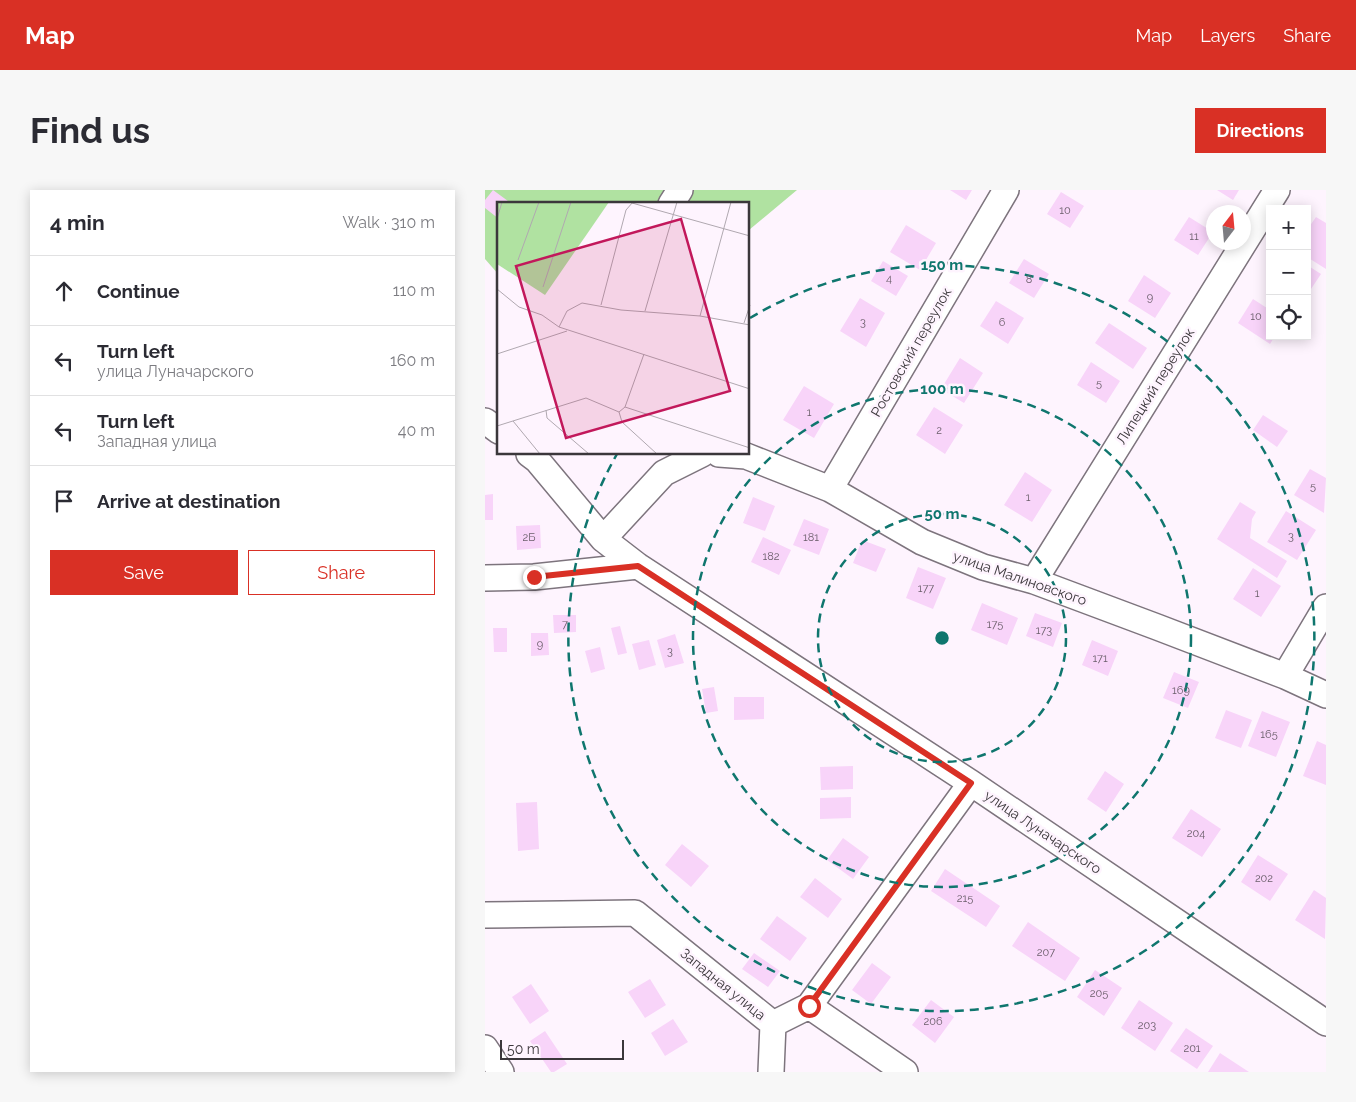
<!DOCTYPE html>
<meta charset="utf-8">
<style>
:root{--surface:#fff;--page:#f7f7f7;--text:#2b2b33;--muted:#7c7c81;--line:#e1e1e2;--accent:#d93025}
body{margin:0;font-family:Raleway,sans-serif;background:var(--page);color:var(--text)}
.controls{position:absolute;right:15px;top:15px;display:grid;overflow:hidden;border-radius:0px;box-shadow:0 2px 12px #0003}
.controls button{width:45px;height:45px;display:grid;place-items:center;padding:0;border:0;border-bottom:1px solid var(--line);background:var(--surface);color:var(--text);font:25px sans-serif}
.compass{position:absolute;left:721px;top:15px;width:45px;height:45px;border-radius:50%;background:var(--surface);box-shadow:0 2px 12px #0003;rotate:16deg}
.scale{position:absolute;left:15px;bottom:12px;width:124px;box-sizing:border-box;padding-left:5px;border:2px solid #3b373b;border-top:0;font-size:14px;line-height:18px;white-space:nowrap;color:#3b373b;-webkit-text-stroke:4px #fef4fe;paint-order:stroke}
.stop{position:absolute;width:15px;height:15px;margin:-11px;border:4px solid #d93025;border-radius:50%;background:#fff}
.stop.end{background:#d93025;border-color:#fff;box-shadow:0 1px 5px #0008}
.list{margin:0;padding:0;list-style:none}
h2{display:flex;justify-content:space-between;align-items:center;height:65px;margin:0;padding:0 20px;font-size:21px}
h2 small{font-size:16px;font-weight:400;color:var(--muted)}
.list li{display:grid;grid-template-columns:32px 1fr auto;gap:15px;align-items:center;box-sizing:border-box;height:70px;padding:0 20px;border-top:1px solid var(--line)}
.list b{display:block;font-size:19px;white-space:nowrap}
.list p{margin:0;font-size:16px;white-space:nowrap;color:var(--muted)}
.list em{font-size:16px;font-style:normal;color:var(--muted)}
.actions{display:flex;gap:10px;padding:15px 20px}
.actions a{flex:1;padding:11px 0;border:1px solid var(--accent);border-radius:0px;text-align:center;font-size:18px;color:var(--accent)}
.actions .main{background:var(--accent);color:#fff}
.icon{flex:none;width:28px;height:28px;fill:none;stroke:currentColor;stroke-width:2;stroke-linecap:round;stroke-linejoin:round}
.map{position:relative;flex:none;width:841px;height:882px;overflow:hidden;border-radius:0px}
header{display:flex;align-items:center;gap:30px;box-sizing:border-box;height:70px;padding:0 25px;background:var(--accent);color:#fff}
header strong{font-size:24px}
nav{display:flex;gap:28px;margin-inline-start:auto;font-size:18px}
.intro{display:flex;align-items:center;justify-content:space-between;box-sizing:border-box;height:120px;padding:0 30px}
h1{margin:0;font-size:35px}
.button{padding:12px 22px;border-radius:0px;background:var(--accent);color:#fff;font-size:18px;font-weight:700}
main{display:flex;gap:30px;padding:0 30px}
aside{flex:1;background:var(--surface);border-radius:0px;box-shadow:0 2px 12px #0003}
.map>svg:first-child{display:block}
.green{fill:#b0e2a1}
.building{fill:#f8d4f9}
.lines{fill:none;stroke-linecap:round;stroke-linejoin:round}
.minor-casing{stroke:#7d747d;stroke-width:28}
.minor{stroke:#fff;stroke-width:25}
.route{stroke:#d93025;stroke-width:6}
.ring{fill:none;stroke:#0f766e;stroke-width:2.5;stroke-dasharray:9 6}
.labels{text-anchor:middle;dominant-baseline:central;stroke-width:5;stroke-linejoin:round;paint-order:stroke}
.number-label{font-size:11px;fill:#6a5e6a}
.street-label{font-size:14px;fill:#3b373b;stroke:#fef4fe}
.inset-road{fill:none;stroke:#b0a8b0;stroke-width:1}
.view{fill:#c2185b;fill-opacity:0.15;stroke:#c2185b;stroke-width:2.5}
.inset-edge{fill:none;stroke:#3b373b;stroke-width:2.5}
.centre{fill:#0f766e;stroke:#fef4fe;stroke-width:2.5}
.ring-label{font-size:15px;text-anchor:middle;font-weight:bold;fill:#0f766e;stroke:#fef4fe;stroke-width:5;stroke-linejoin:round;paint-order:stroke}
</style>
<header>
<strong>Map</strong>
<nav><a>Map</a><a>Layers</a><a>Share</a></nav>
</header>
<div class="intro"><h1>Find us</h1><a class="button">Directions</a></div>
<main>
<aside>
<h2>4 min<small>Walk · 310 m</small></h2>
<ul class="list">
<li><svg class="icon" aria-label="ahead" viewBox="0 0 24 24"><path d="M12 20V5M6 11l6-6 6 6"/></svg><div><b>Continue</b></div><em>110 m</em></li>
<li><svg class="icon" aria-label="left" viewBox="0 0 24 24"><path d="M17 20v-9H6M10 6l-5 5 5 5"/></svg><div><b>Turn left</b><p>улица Луначарского</p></div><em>160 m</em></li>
<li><svg class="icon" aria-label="left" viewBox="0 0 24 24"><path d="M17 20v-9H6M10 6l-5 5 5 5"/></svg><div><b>Turn left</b><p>Западная улица</p></div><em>40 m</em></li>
<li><svg class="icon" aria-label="arrive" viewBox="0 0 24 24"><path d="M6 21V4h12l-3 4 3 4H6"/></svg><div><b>Arrive at destination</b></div></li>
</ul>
<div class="actions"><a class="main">Save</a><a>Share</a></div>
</aside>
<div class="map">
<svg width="841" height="882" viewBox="0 0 841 882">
<rect width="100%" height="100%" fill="#fef4fe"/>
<path class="green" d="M0 0H312L264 40V14H14V85L0 69Z"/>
<path class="building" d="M8 0 27 14H14V29L0 18V10Z
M465 0H487L481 10Z
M732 0H754L748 10Z
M576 2 599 16 585 38 562 24Z
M704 27 728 42 713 65 689 50Z
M831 27 841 33V79L822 67V40Z
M421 35 451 53 435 80 405 62Z
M539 69 564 84 549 108 524 93Z
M398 71 423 86 411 106 386 91Z
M822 75 836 84 822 105Z
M659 85 686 103 670 128 643 111Z
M375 108 400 123 381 157 355 141Z
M768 109 785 120V146H790L785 154 753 133Z
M511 111 539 128 523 154 495 136Z
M624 133 662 158 648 179 610 153Z
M475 168 498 183 479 213 456 199Z
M606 172 635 191 621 213 592 195Z
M319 196 349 214 329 248 298 230Z
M449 217 478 235 460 264 431 245Z
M778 225 803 241 792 257 768 240Z
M825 279 841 288 839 323 809 305Z
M540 282 567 300 547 332 519 315Z
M8 304V330H0V305Z
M268 307 290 316 280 341 258 333Z
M755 312 771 322 767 329 765 348 802 371 792 388 732 349Z
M801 321 831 340 812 370 782 352Z
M319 329 344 339 334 365 308 355Z
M55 335 56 358 32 360 31 336Z
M278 347 306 360 294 385 266 372Z
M377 350 401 359 391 382 368 373Z
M433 377 461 388 448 419 421 408Z
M768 378 796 396 776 427 748 409Z
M497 413 533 428 522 455 486 440Z
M550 423 577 433 568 457 541 446Z
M68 425H91V442L69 443Z
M135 436 142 463 133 465 126 438Z
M8 438H22V462H9Z
M46 443H63L64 465 46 466Z
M190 444 199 473 180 478 172 450Z
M164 450 171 475 154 480 147 454Z
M607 450 633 461 623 486 597 475Z
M115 457 120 479 106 483 100 461Z
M689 482 714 492 703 518 678 508Z
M229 497 233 521 221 523 217 499Z
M249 507H279V529L249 530Z
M741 520 767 530 756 558 730 548Z
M777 521 805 532 791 567 763 556Z
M832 551 841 555V595L818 586Z
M368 576V599L336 600 335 577Z
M620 581 639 594 621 622 602 609Z
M366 607V628L335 629V608Z
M52 612 54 659 33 661 31 613Z
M706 619 736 639 717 667 687 648Z
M358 648 384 667 368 689 342 670Z
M197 654 224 676 206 697 180 675Z
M773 665 803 684 785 711 756 692Z
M460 679 515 716 501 737 446 701Z
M330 688 357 709 343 728 315 707Z
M829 700 841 708 840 749 810 730Z
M292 726 322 748 305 771 275 749Z
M543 732 595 768 580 791 527 756Z
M269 763 295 781 283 797 257 779Z
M387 773 406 787 386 814 367 800Z
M610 780 637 798 619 826 592 807Z
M165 789 181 815 160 828 143 802Z
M46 794 64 821 45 834 27 807Z
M446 810 469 827 450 853 427 835Z
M654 810 688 833 670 861 636 838Z
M188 829 203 852 180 866 166 843Z
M701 838 728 856 712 879 685 861Z
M60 841 82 874 69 882H66L45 851Z
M735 863 764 882H723Z"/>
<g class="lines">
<g class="minor-casing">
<path id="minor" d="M186 14 195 0
M0 231 14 241
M44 264 52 270 118 349 153 376 486 593 841 833
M234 264 261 266 345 299 437 352 498 377 549 391 672 437 800 486 841 505
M345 299 521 0
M118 349 179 283 217 264
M0 388 49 387 153 376
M549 391 792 0
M800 486 841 417
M0 725 150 723 288 834 286 882
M324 816 420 882
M288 834 324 816 486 593
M0 858 16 882"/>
</g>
<use href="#minor" class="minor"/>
</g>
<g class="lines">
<path class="route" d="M49 387 153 376 486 593 324 816"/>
</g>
<g class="ring">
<circle cx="457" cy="448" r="124"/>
<circle cx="457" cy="448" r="249"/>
<path d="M265 128A373 373 0 1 1 132 264"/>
</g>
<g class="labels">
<g class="number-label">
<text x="580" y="20">10</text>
<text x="709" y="46">11</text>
<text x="404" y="88">4</text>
<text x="544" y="89">8</text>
<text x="665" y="107">9</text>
<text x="771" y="126">10</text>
<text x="378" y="132">3</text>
<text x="517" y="132">6</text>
<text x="614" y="193">5</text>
<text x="324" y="222">1</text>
<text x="454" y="240">2</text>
<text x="828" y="296">5</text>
<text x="543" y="307">1</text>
<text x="806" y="346">3</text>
<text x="44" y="347">2Б</text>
<text x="326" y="347">181</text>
<text x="286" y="366">182</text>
<text x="441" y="398">177</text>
<text x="772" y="403">1</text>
<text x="80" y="434">7</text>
<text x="510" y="434">175</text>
<text x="559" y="440">173</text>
<text x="55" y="454">9</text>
<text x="185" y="461">3</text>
<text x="615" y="468">171</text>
<text x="696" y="500">169</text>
<text x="784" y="544">165</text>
<text x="711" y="643">204</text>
<text x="779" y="688">202</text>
<text x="480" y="708">215</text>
<text x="561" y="762">207</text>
<text x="614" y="803">205</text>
<text x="448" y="831">206</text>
<text x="662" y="835">203</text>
<text x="707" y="858">201</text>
</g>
<g class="street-label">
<text transform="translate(426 162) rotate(-60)">Ростовский переулок</text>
<text transform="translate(670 196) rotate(-58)">Липецкий переулок</text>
<text transform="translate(535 388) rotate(19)">улица Малиновского</text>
<text transform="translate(558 642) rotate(34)">улица Луначарского</text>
<text transform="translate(238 794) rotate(39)">Западная улица</text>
</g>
</g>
<g transform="translate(12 12)">
<rect width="252" height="252" fill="#fef4fe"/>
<path d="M0 0H112L48 93 0 62Z" fill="#b0e2a1"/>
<path class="inset-road" d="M135 1 253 34M0 17 5 0M21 58 42 0M46 85 74 0M0 87 22 105 45 113 62 125 253 187M104 103 129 8 136 0M148 109 180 0M203 114 234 0M247 121 253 103M62 125 70 109 85 101 124 108 203 114 253 123M0 152 70 129M128 205 253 246M49 208 50 216 92 252M122 210 128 205 147 152M16 219 43 252M0 224 89 196 122 210 125 220 160 252"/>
<path class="view" d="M184 17 233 189 69 236 19 64Z"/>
<rect width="252" height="252" class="inset-edge"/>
</g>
<circle cx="457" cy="448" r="8" class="centre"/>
<g class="ring-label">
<text x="457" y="80">150 m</text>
<text x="457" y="204">100 m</text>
<text x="457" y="329">50 m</text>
</g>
</svg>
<div class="controls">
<button>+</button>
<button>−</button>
<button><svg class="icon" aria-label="locate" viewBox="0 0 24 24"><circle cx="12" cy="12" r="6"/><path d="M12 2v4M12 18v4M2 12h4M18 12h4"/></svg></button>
</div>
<svg class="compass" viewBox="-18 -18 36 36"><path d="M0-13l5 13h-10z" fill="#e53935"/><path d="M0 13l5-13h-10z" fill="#7c7c81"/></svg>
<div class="scale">50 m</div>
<div class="stop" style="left:324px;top:816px"></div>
<div class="stop end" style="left:49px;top:387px"></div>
</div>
</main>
